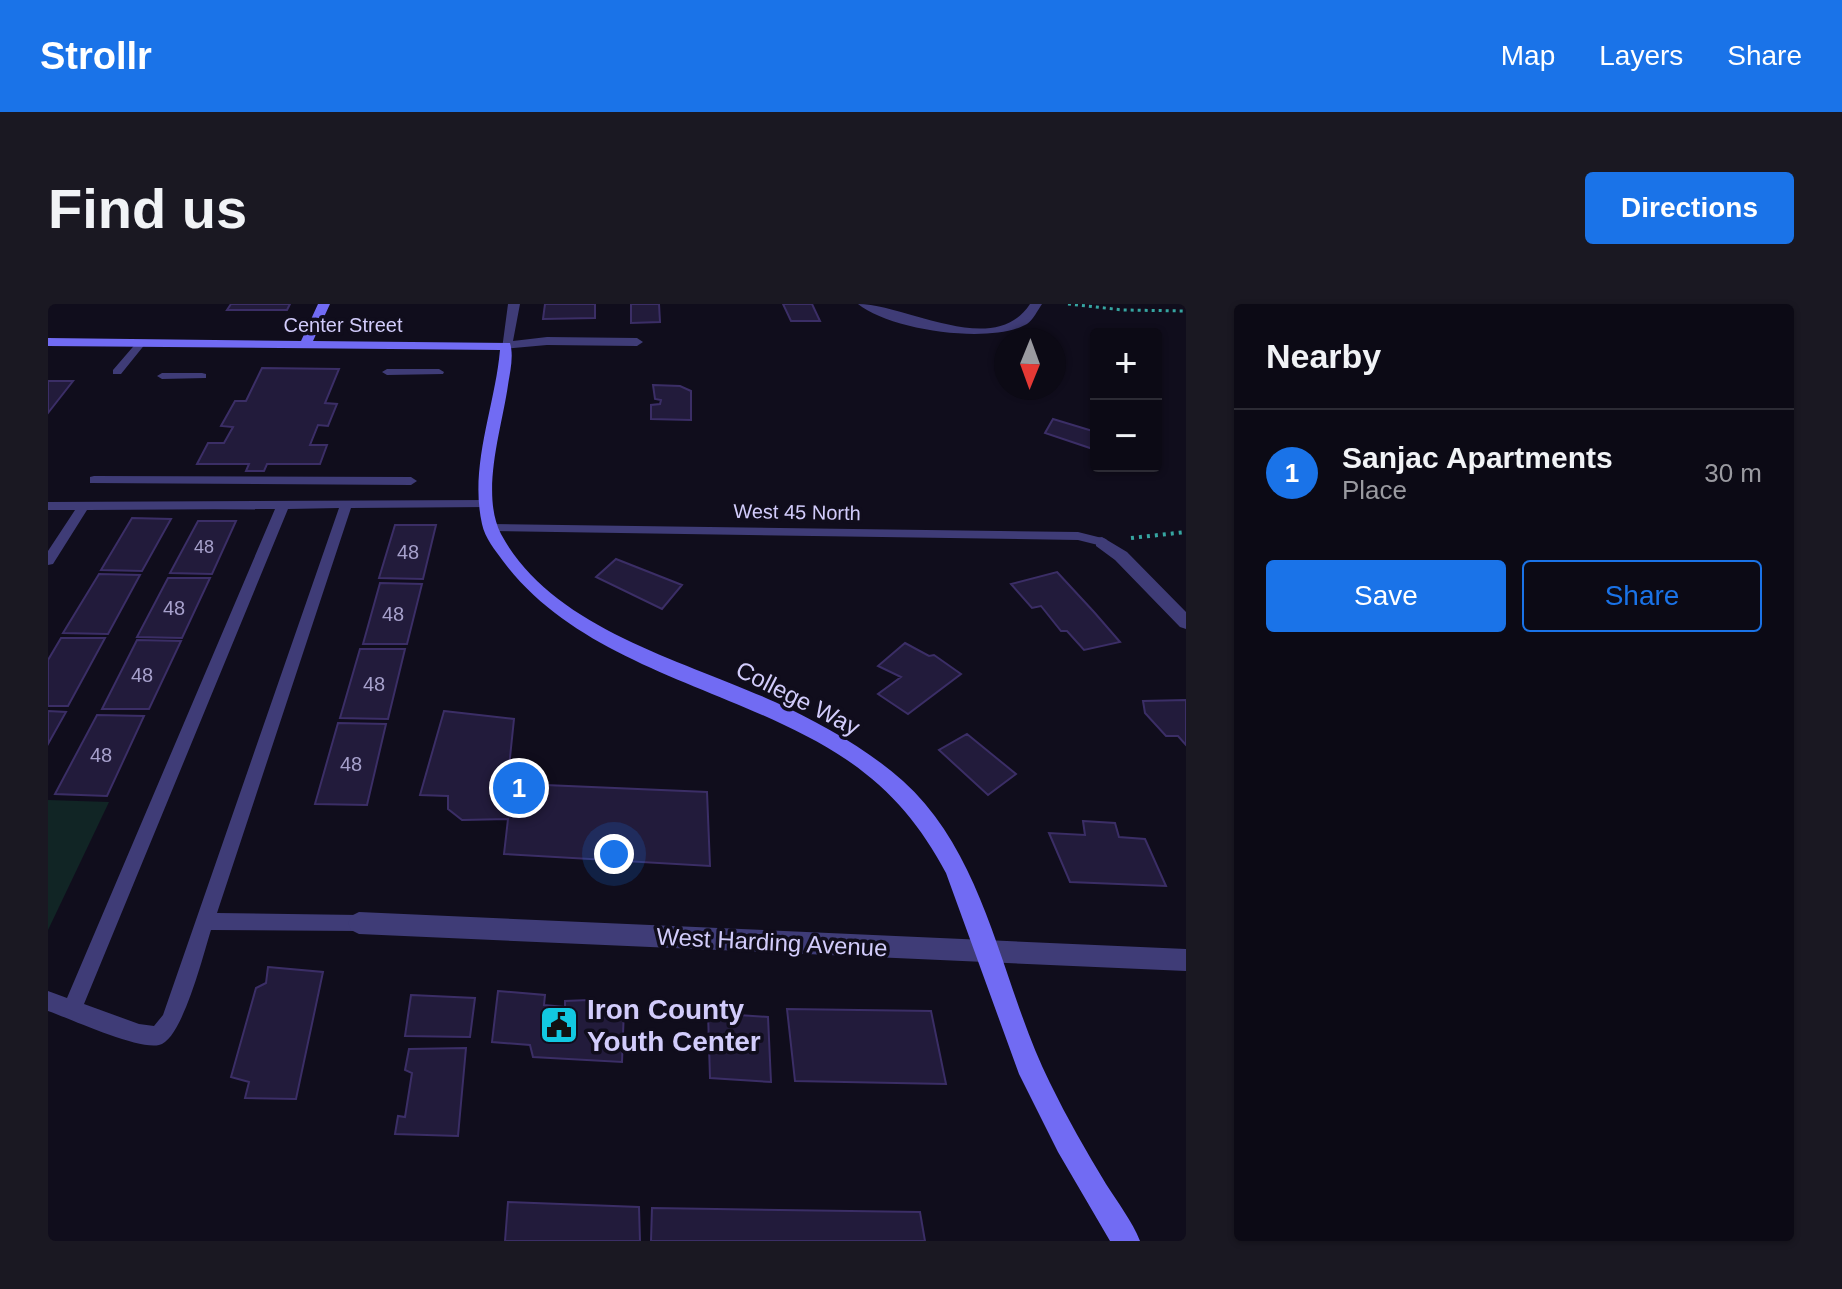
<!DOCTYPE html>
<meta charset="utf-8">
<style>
:root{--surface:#0c0a15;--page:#1a1822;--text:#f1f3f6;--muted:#9a9aa0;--line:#2c2b34;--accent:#1a73e8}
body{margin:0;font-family:Helvetica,sans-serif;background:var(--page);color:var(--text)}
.controls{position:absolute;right:24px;top:24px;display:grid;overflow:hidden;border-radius:8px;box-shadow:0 2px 6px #0004}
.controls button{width:72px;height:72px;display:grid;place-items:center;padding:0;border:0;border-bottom:2px solid var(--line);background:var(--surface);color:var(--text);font:40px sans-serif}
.compass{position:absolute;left:946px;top:24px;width:72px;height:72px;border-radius:50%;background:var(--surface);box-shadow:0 2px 6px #0004;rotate:181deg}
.you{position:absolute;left:566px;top:550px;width:28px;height:28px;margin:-20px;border:6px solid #fff;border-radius:50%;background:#1a73e8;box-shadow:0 0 0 12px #1a73e833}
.badge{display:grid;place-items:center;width:52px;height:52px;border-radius:50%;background:var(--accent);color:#fff;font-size:26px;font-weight:700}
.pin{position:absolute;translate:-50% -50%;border:4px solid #fff;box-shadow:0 2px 8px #0006}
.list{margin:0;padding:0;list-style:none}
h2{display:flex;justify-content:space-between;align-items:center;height:104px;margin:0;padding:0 32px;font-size:34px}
h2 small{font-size:26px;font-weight:400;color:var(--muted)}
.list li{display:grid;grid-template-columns:52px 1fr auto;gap:24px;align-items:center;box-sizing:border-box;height:128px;padding:0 32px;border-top:2px solid var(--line)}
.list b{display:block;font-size:30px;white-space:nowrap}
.list p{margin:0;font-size:26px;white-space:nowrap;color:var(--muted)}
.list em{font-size:26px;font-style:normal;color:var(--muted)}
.actions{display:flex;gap:16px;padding:24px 32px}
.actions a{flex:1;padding:18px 0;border:2px solid var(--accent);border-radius:8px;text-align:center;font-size:28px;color:var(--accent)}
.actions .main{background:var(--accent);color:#fff}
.map{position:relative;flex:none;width:1138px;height:937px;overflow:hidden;border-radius:8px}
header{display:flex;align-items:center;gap:48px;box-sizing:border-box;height:112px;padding:0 40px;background:var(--accent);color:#fff}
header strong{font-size:38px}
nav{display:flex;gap:44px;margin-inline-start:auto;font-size:28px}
.intro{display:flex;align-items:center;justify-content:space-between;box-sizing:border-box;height:192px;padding:0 48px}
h1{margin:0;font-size:56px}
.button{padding:20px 36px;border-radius:8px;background:var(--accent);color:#fff;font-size:28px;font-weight:700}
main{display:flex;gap:48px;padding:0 48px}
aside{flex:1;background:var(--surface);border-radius:8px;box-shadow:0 2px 6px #0004}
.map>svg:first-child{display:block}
.green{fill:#112525}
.building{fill:#221b3b;stroke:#3b2e66;stroke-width:2}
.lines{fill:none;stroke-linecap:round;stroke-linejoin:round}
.path-far1{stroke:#36a5a1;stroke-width:3;stroke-dasharray:3 4;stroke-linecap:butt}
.path{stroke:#36a5a1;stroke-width:4;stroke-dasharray:3 5;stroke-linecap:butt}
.lane{fill:#3f3c77;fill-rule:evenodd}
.street{fill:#3f3c77;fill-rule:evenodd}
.secondary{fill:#716bf3;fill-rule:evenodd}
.labels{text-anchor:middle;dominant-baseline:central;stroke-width:7;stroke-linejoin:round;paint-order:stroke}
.far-number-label{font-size:18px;fill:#a6a0cb}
.far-street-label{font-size:20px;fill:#d2ccfb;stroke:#100d1c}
.number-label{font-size:20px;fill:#a6a0cb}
.street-label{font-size:24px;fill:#d2ccfb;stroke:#100d1c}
.near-poi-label{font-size:28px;font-weight:bold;fill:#d2ccfb;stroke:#100d1c;text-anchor:start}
</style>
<header>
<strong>Strollr</strong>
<nav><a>Map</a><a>Layers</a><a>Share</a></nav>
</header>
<div class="intro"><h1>Find us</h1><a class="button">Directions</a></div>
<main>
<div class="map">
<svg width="1138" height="937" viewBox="0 0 1138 937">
<rect width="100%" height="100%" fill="#100d1c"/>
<path class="green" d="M0 496 61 498 0 626Z"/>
<path class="building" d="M183 0H242L239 6H179Z
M497 0H547V14L495 15Z
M583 0H611L612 18 583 19Z
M735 0H764L772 17H743Z
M214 64 291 65 277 99 289 100 280 122 270 121 262 141H279L272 160H219L216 167H198L201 160H149L160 139H176L185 123 173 122 187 97H198Z
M0 77H25L0 109Z
M605 81 632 82 643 87V116L603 115V101L612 100 613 96 607 95Z
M1005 115 1048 128V146L997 129Z
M84 214 123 215 94 267 53 266Z
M150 217H188L164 270 122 269Z
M347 221H388L375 275 331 274Z
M568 255 634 281 614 305 548 273Z
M1009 268 1046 308 1072 338 1036 346 1019 327H1013L993 302 984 304 963 280Z
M51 270 92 271 60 330 15 329Z
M120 274H162L134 334 89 333Z
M332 279 374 280 359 340H315Z
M13 334H57L20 402H0V356Z
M89 336 133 337 101 405H54Z
M857 339 881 352 886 351 913 370 860 410 830 390 853 373 830 362Z
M312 345H357L340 415 292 414Z
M1138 396V441L1130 432H1118L1097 409 1095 397Z
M0 407 18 408 0 440Z
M396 407 466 415 461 463 474 480 659 488 662 562 456 550 460 515 414 516 400 505V492L372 491Z
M49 411 96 412 59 492 7 490Z
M290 419 338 420 319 501 267 500Z
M919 430 968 470 940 491 891 446Z
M1035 517 1067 519 1071 533 1097 535 1118 582 1022 578 1001 529 1037 531Z
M220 663 275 668 248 795 197 794 201 778 183 773 208 684 218 679Z
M450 687 497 691 496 701 517 703V697L540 696V701L576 704 574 758 485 753 482 741 444 738Z
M363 691 427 694 422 733 357 732Z
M739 705 883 707 898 780 747 777Z
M660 709 720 713 723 778 662 774Z
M418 744 410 832 347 830 350 812 357 813 364 769 357 766 361 745Z
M460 898 591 903 592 937H457Z
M604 904 872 908 877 937H603Z"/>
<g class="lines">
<path class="path-far1" d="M1020 0 1075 6 1138 7"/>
<path class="path" d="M1083 234 1138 228"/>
<path class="lane" d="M90 37 98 39 73 70H65V66Z
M391 65 396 68 395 70 339 71 334 68 339 65Z
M154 69 158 70V74L114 75 109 72 114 69Z
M46 172 363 173 369 177 363 181 42 179V173Z
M439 196 443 197V203L303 204 169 609 311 611 317 613 320 619 317 625 311 627 163 626C156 648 134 737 111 741 90 746 23 715 0 707V687L19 694 227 205 39 206 5 260 0 261V247L27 206H0V198ZM291 204 115 711 106 722 91 720 36 700 240 205Z
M443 220 1030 228 1058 235 1060 238 1054 242 1030 236 439 227 437 224Z"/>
<path class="street" d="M460 0H472L465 37 499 33 589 34 595 38 589 42 499 41 454 45Z
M810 0C858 0 946 55 982 0H994C989 7 986 15 979 20 942 41 842 26 810 0Z
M1054 233 1079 248 1138 308V325L1132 323 1067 256 1048 242V234Z
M311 608 1138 645V667L311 630 303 626 300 619 303 612Z"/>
<path class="secondary" d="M270 0H282L265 37 462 39C466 52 462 68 460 81 454 124 432 189 453 230 504 325 636 356 727 398 772 419 818 444 855 477 940 554 953 681 1002 779 1019 814 1038 847 1058 880 1070 899 1084 917 1092 937H1062L1010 848 971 770 898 569C873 522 843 486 799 456 690 383 537 366 455 257 447 246 437 234 434 220 421 162 447 103 452 46L0 42V34L253 37Z"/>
</g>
<defs>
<g id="civic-square" transform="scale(2)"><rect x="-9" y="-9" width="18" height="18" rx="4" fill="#12c8e1" stroke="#100d1c"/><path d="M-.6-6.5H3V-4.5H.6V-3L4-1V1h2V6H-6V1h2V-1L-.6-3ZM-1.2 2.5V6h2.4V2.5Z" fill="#111"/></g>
</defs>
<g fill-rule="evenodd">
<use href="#civic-square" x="511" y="721"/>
</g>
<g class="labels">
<g class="far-number-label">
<text x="156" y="243">48</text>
</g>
<g class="far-street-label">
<text x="295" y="21">Center Street</text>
<text transform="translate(749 208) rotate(1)">West 45 North</text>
</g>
<g class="number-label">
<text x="360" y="248">48</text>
<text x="126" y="304">48</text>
<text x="345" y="310">48</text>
<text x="94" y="371">48</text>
<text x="326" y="380">48</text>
<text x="53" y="451">48</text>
<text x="303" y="460">48</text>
</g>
<g class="street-label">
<text transform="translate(750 394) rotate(27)">College Way</text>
<text transform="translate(724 638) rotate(3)">West Harding Avenue</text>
</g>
<g class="near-poi-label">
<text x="539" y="705">Iron County<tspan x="539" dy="32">Youth Center</tspan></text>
</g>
</g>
</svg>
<div class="controls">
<button>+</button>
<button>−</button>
</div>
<svg class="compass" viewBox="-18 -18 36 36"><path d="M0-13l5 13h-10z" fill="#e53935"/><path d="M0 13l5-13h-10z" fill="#9a9aa0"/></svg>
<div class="you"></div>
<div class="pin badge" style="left:471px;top:484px">1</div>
</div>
<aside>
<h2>Nearby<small></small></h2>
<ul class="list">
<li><span class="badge">1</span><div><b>Sanjac Apartments</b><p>Place</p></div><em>30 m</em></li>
</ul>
<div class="actions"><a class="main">Save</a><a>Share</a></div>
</aside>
</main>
